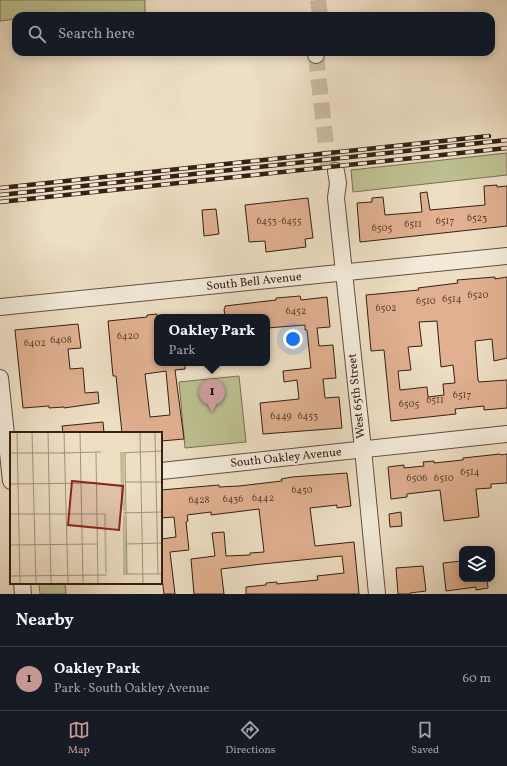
<!DOCTYPE html>
<meta charset="utf-8">
<style>
:root{--surface:#171b24;--page:#20242c;--text:#f1f3f6;--muted:#9ea1a6;--line:#363941;--accent:#c59692}
body{margin:0;font-family:Vollkorn,serif;background:var(--page);color:var(--text)}
.controls{position:absolute;right:12px;bottom:12px;display:grid;overflow:hidden;border-radius:8px;box-shadow:0 2px 10px #0003}
.controls button{width:36px;height:36px;display:grid;place-items:center;padding:0;border:0;border-bottom:1px solid var(--line);background:var(--surface);color:var(--text);font:20px sans-serif}
.you{position:absolute;left:293px;top:339px;width:14px;height:14px;margin:-10px;border:3px solid #fff;border-radius:50%;background:#1a73e8;box-shadow:0 0 0 6px #1a73e833}
.badge{display:grid;place-items:center;width:26px;height:26px;border-radius:50%;background:var(--accent);color:#111;font-size:13px;font-weight:700}
.pin{position:absolute;translate:-50% -33px;filter:drop-shadow(0 1px 2px #0008)}
.pin::after{content:'';position:absolute;top:21px;width:14px;height:12px;background:inherit;clip-path:polygon(0 0,100% 0,50% 100%)}
.popup{position:absolute;left:154px;top:314px;width:116px;height:52px;box-sizing:border-box;display:grid;place-content:center;border-radius:8px;background:var(--surface);filter:drop-shadow(0 1px 3px #0005);font-size:13px;white-space:nowrap;color:var(--muted)}
.popup b{font-size:15px;color:var(--text)}
.popup::after{content:'';position:absolute;left:50%;top:100%;margin-left:-8px;border:8px solid transparent;border-top-color:var(--surface)}
.list{margin:0;padding:0;list-style:none}
h2{display:flex;justify-content:space-between;align-items:center;height:52px;margin:0;padding:0 16px;font-size:17px}
h2 small{font-size:13px;font-weight:400;color:var(--muted)}
.list li{display:grid;grid-template-columns:26px 1fr auto;gap:12px;align-items:center;box-sizing:border-box;height:64px;padding:0 16px;border-top:1px solid var(--line)}
.list b{display:block;font-size:15px;white-space:nowrap}
.list p{margin:0;font-size:13px;white-space:nowrap;color:var(--muted)}
.list em{font-size:13px;font-style:normal;color:var(--muted)}
.icon{flex:none;width:22px;height:22px;fill:none;stroke:currentColor;stroke-width:2;stroke-linecap:round;stroke-linejoin:round}
.map{position:relative;flex:none;width:507px;height:594px;overflow:hidden}
.search{position:absolute;background:var(--surface);box-shadow:0 2px 10px #0003;left:12px;right:12px;top:12px;height:44px;display:flex;align-items:center;gap:10px;box-sizing:border-box;padding:0 14px;border-radius:12px;color:var(--muted);font-size:15px}
.sheet{height:116px;background:var(--surface)}
nav{display:flex;justify-content:space-around;align-items:center;box-sizing:border-box;height:56px;border-top:1px solid var(--line);background:var(--surface);font-size:11px;color:var(--muted)}
nav a{display:grid;justify-items:center;gap:2px}
nav .on{color:var(--accent)}
.map>svg:first-child{display:block}
.green{fill:#bdc091;stroke:#7a7052}
.building{fill:#e0b090;stroke:#362014;fill-rule:evenodd}
.lines{fill:none;stroke-linecap:round;stroke-linejoin:round}
.minor-tunnel{stroke:#c8b8a1;stroke-width:16;stroke-dasharray:16 8;stroke-linecap:butt}
.minor-casing{stroke:#645040;stroke-width:18}
.minor{stroke:#f3ead9;stroke-width:16}
.rail-casing{stroke:#362014;stroke-width:4.5}
.rail{stroke:#f3ead9;stroke-width:3;stroke-dasharray:9;stroke-linecap:butt}
.labels{text-anchor:middle;dominant-baseline:central;stroke-width:4;stroke-linejoin:round;paint-order:stroke}
.number-label{font-size:10px;fill:#604433}
.street-label{font-size:12px;fill:#362014;stroke:#f3ead9}
.inset-road{fill:none;stroke:#a4927e;stroke-width:1}
.view{fill:#8f2418;fill-opacity:0.15;stroke:#8f2418;stroke-width:2}
.inset-edge{fill:none;stroke:#362014;stroke-width:2}
</style>
<div class="map">
<svg width="507" height="594" viewBox="0 0 507 594">
<rect width="100%" height="100%" fill="#eddec4"/>
<filter id="stains"><feTurbulence type="fractalNoise" baseFrequency=".005" numOctaves="4"/><feColorMatrix values="0 0 0 0 .2 0 0 0 0 .09 0 0 0 0 .02 0 0 0 .5 -.17"/></filter>
<radialGradient id="worn" r=".72"><stop offset=".6" stop-color="#630" stop-opacity="0"/><stop offset="1" stop-color="#630" stop-opacity=".3"/></radialGradient>
<path class="green" d="M0 0H145V15L16 16V19L0 21Z
M507 153V175L353 192 351 170Z
M239 376 246 442 185 448 179 382Z
M39 583H65L66 594H40Z"/>
<path class="building" d="M497 185V187L507 186V226L360 242 357 203 372 202V198L383 197 385 215 422 212 420 193 427 192 430 210 485 205 484 186Z
M308 198 313 238 305 239 306 247 266 252 265 241 249 242 245 205Z
M216 209 219 234 204 236 202 210Z
M495 277V279L507 277V358L494 361 492 339 475 341 478 380 479 382 507 380V408L484 410V406L455 409 456 414 391 421 384 350 371 351 366 295 419 290 418 288 458 283 457 280ZM437 321 441 367 453 365 455 383 443 384 444 395 428 397 427 387 400 390 398 371 411 370 408 347 422 346 419 322Z
M300 296 301 300 327 297 330 327 317 328 319 346 333 345 336 378 323 379 325 398 339 397 342 428 263 434 260 403 299 399 297 380 284 382 283 371 311 368 307 330H305V325L267 328V317H225L224 309 225 308V306L276 300V298Z
M157 314V363H185V369L175 370 184 439 161 441V433H122L116 376H113L108 321 147 317V315ZM166 371 170 415 150 417 145 374Z
M78 324 81 348 68 349 70 369 83 368 85 393 98 392 99 403 64 408V407L49 408V406L23 408 15 330Z
M103 422 104 433H63L62 426Z
M500 454 501 455 507 454V483L491 484V488L476 489 479 517 444 521 440 490 407 494V497L391 499 388 467 404 465V468L424 466 423 462 434 461V463L463 460V458Z
M347 473 351 506 337 508V505L310 508 315 546 354 542 359 594H246V587L266 585V583L277 582V584L318 580 317 576 344 573 342 556 262 564 221 569 224 594H194L191 559 215 556 212 533 224 532 226 556 250 555V553L264 552 259 509 211 515V512L187 515 188 521 186 522 189 550 170 552 175 594H164L161 570V539L176 537 174 517 161 518V490L219 485V487L239 486 282 481 281 479 292 477Z
M401 512 402 526 390 527 389 514Z
M462 561V579H487L488 588 476 590V587L446 591 443 563Z
M423 566 426 591 410 593V594H398L396 568Z"/>
<g class="lines">
<path class="minor-tunnel" d="M318 0 320 16
M316 55 329 172"/>
<g class="minor-casing">
<path id="minor" d="M316 52V55
M336 171 338 183 336 198 363 449 377 594
M0 307 507 256
M0 378 11 481
M161 471 507 434
M22 583 23 594"/>
</g>
<use href="#minor" class="minor"/>
<g class="rail-casing">
<path id="rail" d="M0 188 489 136
M0 195 507 140
M0 202 507 148"/>
</g>
<use href="#rail" class="rail"/>
</g>
<g class="labels">
<g class="number-label">
<text x="477" y="218">6523</text>
<text x="279" y="221">6453-6455</text>
<text x="445" y="221">6517</text>
<text x="413" y="224">6511</text>
<text x="382" y="228">6505</text>
<text x="478" y="295">6520</text>
<text x="452" y="299">6514</text>
<text x="426" y="301">6510</text>
<text x="386" y="308">6502</text>
<text x="296" y="311">6452</text>
<text x="128" y="336">6420</text>
<text x="61" y="340">6408</text>
<text x="35" y="343">6402</text>
<text x="462" y="395">6517</text>
<text x="435" y="400">6511</text>
<text x="409" y="404">6505</text>
<text x="281" y="416">6449</text>
<text x="308" y="416">6453</text>
<text x="470" y="472">6514</text>
<text x="417" y="478">6506</text>
<text x="444" y="478">6510</text>
<text x="302" y="490">6450</text>
<text x="263" y="498">6442</text>
<text x="233" y="499">6436</text>
<text x="199" y="500">6428</text>
</g>
<g class="street-label">
<text transform="translate(254 282) rotate(-6)">South Bell Avenue</text>
<text transform="translate(357 396) rotate(-96)">West 65th Street</text>
<text transform="translate(286 458) rotate(-6)">South Oakley Avenue</text>
</g>
</g>
<g transform="translate(10 432)">
<rect width="152" height="152" fill="#eddec4"/>
<path d="M110 22H114L115 79H113L111 66ZM94 83H96L97 141H95ZM113 83H115L117 141H113Z" fill="#bdc091"/>
<path class="inset-road" d="M7 0 10 152M22 0 26 152M38 0 41 152M54 0 58 152M70 0 73 152M130 0 133 152M145 0 148 142M0 21H55M52 21 91 20M86 21 88 152M110 21 152 19M115 21 117 142M116 50H152M0 52 87 51M113 81 152 80M0 82H96M117 112 152 111M0 113 88 112M113 142H152M0 144 97 143"/>
<path class="view" d="M62 49 113 54 109 98 58 93Z"/>
<rect width="152" height="152" class="inset-edge"/>
</g>
<rect width="100%" height="100%" filter="url(#stains)"/>
<rect width="100%" height="100%" fill="url(#worn)"/>
</svg>
<div class="controls">
<button><svg class="icon" aria-label="layers" viewBox="0 0 24 24"><path d="M12 4l9 5-9 5-9-5zM3 14l9 5 9-5"/></svg></button>
</div>
<div class="you"></div>
<div class="pin badge" style="left:212px;top:412px">1</div>
<div class="popup"><b>Oakley Park</b>Park</div>
<div class="search"><svg class="icon" aria-label="search" viewBox="0 0 24 24"><circle cx="10" cy="10" r="6"/><path d="M15 15l6 6"/></svg>Search here</div>
</div>
<section class="sheet">
<h2>Nearby<small></small></h2>
<ul class="list">
<li><span class="badge">1</span><div><b>Oakley Park</b><p>Park · South Oakley Avenue</p></div><em>60 m</em></li>
</ul>
</section>
<nav>
<a class="on"><svg class="icon" aria-label="map" viewBox="0 0 24 24"><path d="M3 6l6-2 6 2 6-2v14l-6 2-6-2-6 2zM9 4v14M15 6v14"/></svg>Map</a>
<a><svg class="icon" aria-label="directions" viewBox="0 0 24 24"><path d="M12 3l9 9-9 9-9-9zM9 14v-3h6M13 9l2 2-2 2"/></svg>Directions</a>
<a><svg class="icon" aria-label="saved" viewBox="0 0 24 24"><path d="M7 4h10v16l-5-4-5 4z"/></svg>Saved</a>
</nav>
